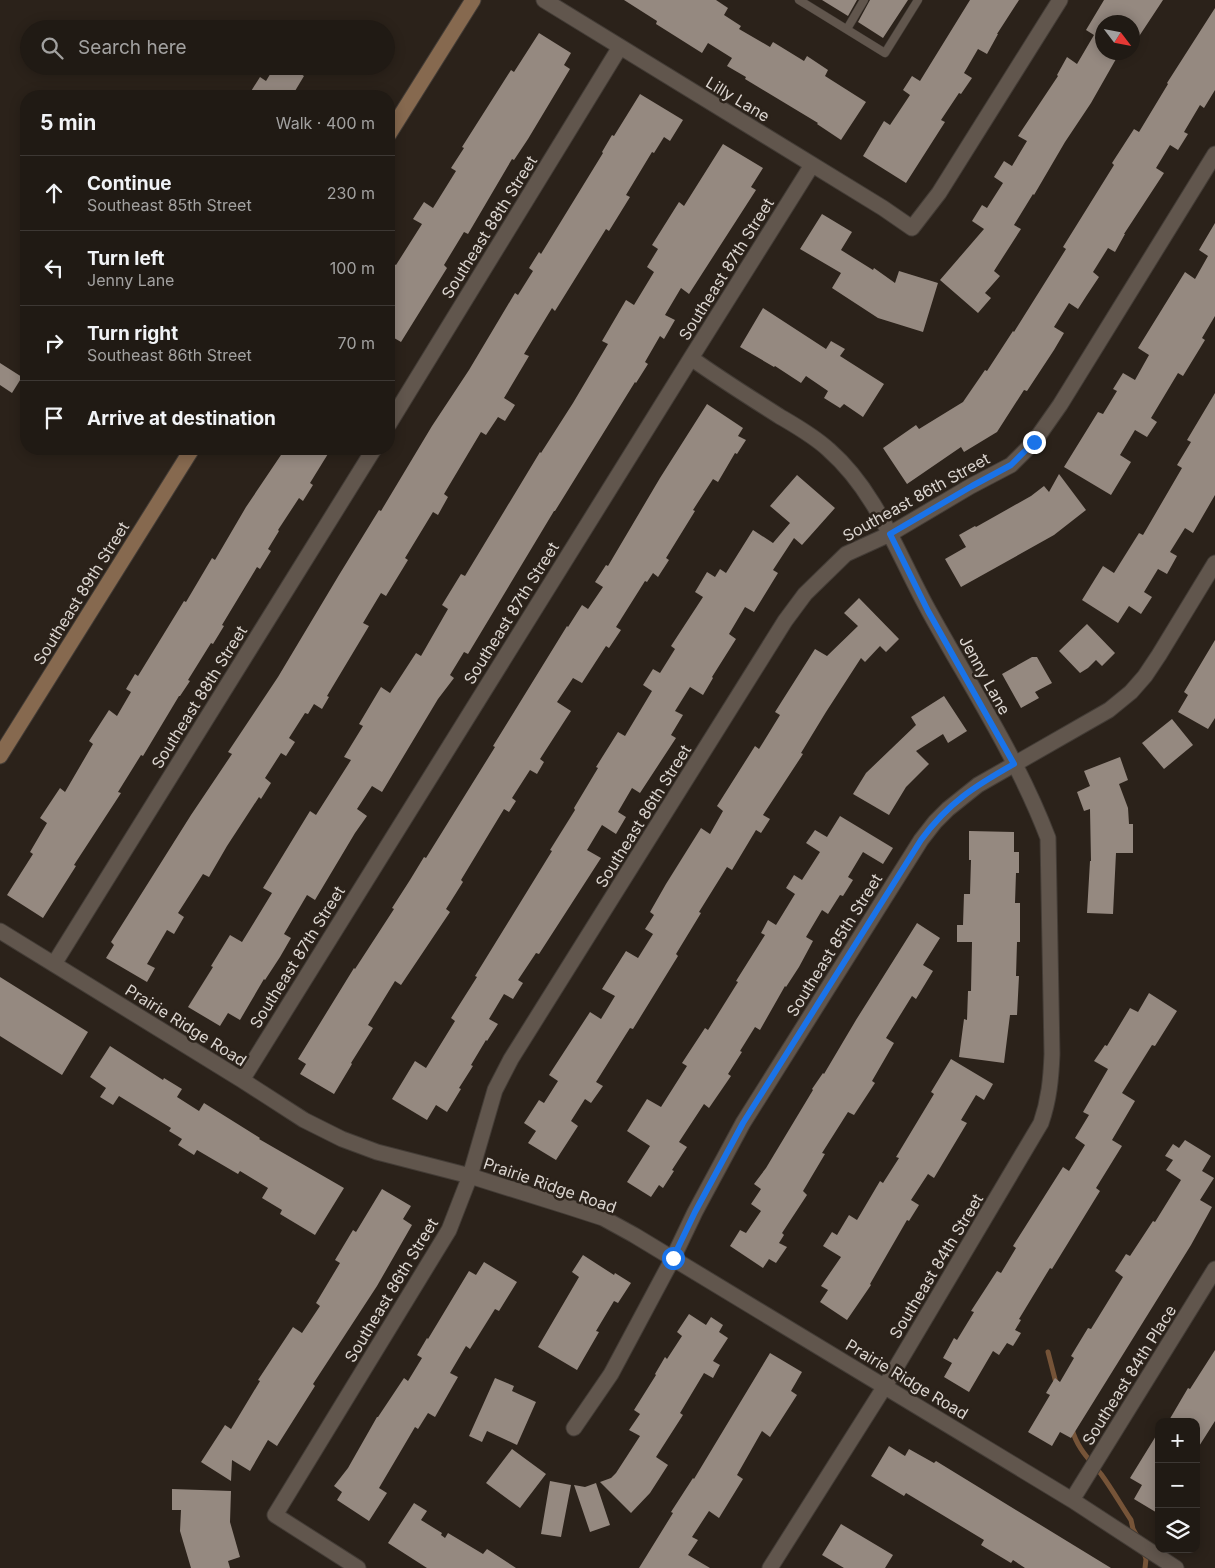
<!DOCTYPE html>
<meta charset="utf-8">
<style>
:root{--surface:#201a14;--page:#2d2722;--text:#f1f3f6;--muted:#a2a1a0;--line:#3d3834}
body{margin:0;font-family:Inter,sans-serif;background:var(--page);color:var(--text)}
.controls{position:absolute;right:15px;bottom:15px;display:grid;overflow:hidden;border-radius:10px;box-shadow:0 2px 12px #0003}
.controls button{width:45px;height:45px;display:grid;place-items:center;padding:0;border:0;border-bottom:1px solid var(--line);background:var(--surface);color:var(--text);font:25px sans-serif}
.compass{position:absolute;left:1095px;top:15px;width:45px;height:45px;border-radius:50%;background:var(--surface);box-shadow:0 2px 12px #0003;rotate:122deg}
.stop{position:absolute;width:15px;height:15px;margin:-11px;border:4px solid #1a73e8;border-radius:50%;background:#fff}
.stop.end{background:#1a73e8;border-color:#fff;box-shadow:0 1px 5px #0008}
.list{margin:0;padding:0;list-style:none}
h2{display:flex;justify-content:space-between;align-items:center;height:65px;margin:0;padding:0 20px;font-size:21px}
h2 small{font-size:16px;font-weight:400;color:var(--muted)}
.list li{display:grid;grid-template-columns:32px 1fr auto;gap:15px;align-items:center;box-sizing:border-box;height:75px;padding:0 20px;border-top:1px solid var(--line)}
.list b{display:block;font-size:19px;white-space:nowrap}
.list p{margin:0;font-size:16px;white-space:nowrap;color:var(--muted)}
.list em{font-size:16px;font-style:normal;color:var(--muted)}
.icon{flex:none;width:28px;height:28px;fill:none;stroke:currentColor;stroke-width:2;stroke-linecap:round;stroke-linejoin:round}
.map{position:relative;flex:none;width:1215px;height:1568px;overflow:hidden}
.search{position:absolute;background:var(--surface);box-shadow:0 2px 12px #0003;left:20px;top:20px;width:375px;height:55px;display:flex;align-items:center;gap:12px;box-sizing:border-box;padding:0 18px;border-radius:28px;color:var(--muted);font-size:19px}
.panel{position:absolute;background:var(--surface);box-shadow:0 2px 12px #0003;left:20px;top:90px;width:375px;height:365px;border-radius:20px}
.map>svg:first-child{display:block}
.lines{fill:none;stroke-linecap:round;stroke-linejoin:round}
.stream{stroke:#765438;stroke-width:5}
.building{fill:#958980}
.lane-casing{stroke:#433c36;stroke-width:9}
.street-casing{stroke:#433c36;stroke-width:17}
.secondary-casing{stroke:#433c36;stroke-width:17}
.lane{stroke:#61564d;stroke-width:8}
.street{stroke:#61564d;stroke-width:15}
.secondary{stroke:#86694f;stroke-width:15}
.route{stroke:#1a73e8;stroke-width:6}
.labels{text-anchor:middle;dominant-baseline:central;stroke-width:5;stroke-linejoin:round;paint-order:stroke}
.street-label{font-size:16px;fill:#dcd6d1;stroke:#2b221a}
</style>
<div class="map">
<svg width="1215" height="1568" viewBox="0 0 1215 1568">
<rect width="100%" height="100%" fill="#2b221a"/>
<g class="lines">
<path class="stream" d="M1048 1352 1056 1383
M1072 1429C1077 1448 1089 1459 1101 1474 1112 1489 1121 1505 1131 1520L1133 1529 1138 1538
M1143 1550 1146 1559 1145 1568"/>
</g>
<path class="building" d="M624 0H716L728 8 724 15 741 26 739 29 770 47 773 42 804 61 807 56 828 70 825 76 866 102 841 140 817 124 818 123 745 79 746 77 727 66 732 58 708 43 702 53 656 24 657 21Z
M822 0H857L848 16Z
M870 0H908L883 38 858 22Z
M970 0H1019L997 34H998L987 54 978 49 964 73 972 78 961 94 959 93 941 120 945 122 906 183 863 156 884 121 890 125 910 95 903 90 912 76 920 81Z
M1104 0H1163L1132 47V22H1102V52H1120L1091 103 1065 142 1034 195 1033 194 1014 225 1021 229 994 271 1000 276 985 293 991 298 978 313 940 280 984 229 972 221 982 205 987 208 1003 183 994 177 1004 161 1012 166 1027 141 1018 136 1058 76 1057 75 1067 57 1077 64 1094 35 1086 30Z
M1215 8V90L1204 108 1200 105 1184 132 1188 134 1178 150 1170 145 1156 168 1164 173 1124 234H1125L1115 252 1108 248 1093 272 1099 277 1087 295 1078 309 1069 303 1054 327 1064 333 1054 350 1027 391 1024 390 997 432 964 452 961 447 907 484 883 448 916 425 919 429 963 402 985 370 987 371 1013 331 1014 332 1066 249 1063 247 1114 165 1112 163 1134 129 1139 132 1168 84 1167 83Z
M539 33 571 53 564 65 570 69 528 139 514 160 512 159 468 234 464 232 444 265 447 268 401 342 389 335V271L394 264 396 265 422 224 413 219 424 202 433 208 456 171 451 168 464 148 462 147 511 70 514 72Z
M275 66H289L304 76 292 96H248L260 77 266 81Z
M640 94 683 120 670 141 664 137 654 153 652 152 626 195 630 197 609 231 606 229 555 311 552 308 524 354 529 356 504 398 515 405 505 421 498 417 486 435 481 432 444 494 448 497 438 515 433 512 405 558 408 560 386 596 381 593 363 623 369 626 327 696 329 697 322 709 314 704 308 714 305 713 289 738 295 742 286 756 281 753 265 778 271 783 261 799 259 797 227 846 209 877 203 874 178 913 184 917 174 934 167 930 147 964 155 968 147 982 106 958 114 945 111 942 191 815 232 754 228 752 278 677 339 575 379 510 381 511 432 426 469 370 515 293 518 295 533 271 529 268 539 252 541 254 603 153 602 152 612 135 614 136Z
M723 144 763 168 751 187 756 190 689 294 681 288 665 315 675 320 664 339 660 336 645 362 648 364 636 383 635 382 555 511H554L468 654 464 652 450 675 454 678 438 699 382 792 372 786 357 809 367 816 355 833 315 900 307 895 284 934 291 938 280 957 265 980 264 979 240 1020 228 1013 220 1026 188 1007 213 967 211 966 230 935 242 942 272 893 263 888 310 811 316 815 351 760 344 757 363 726 359 724 381 687 390 693 416 653 421 656 448 609 442 605 461 574 465 576 540 452 541 453 573 403 608 344 602 341 626 300 634 305 654 272 647 267 658 249 652 245 679 202 684 206Z
M822 214 852 232 841 250 873 270 874 268 895 283 899 271 938 283 923 332 878 318 832 288 841 273 800 249Z
M1215 223V316L1202 338 1205 340 1183 376 1178 373 1151 418 1157 422 1147 437 1135 430 1120 455 1131 462 1111 495 1064 467 1098 412 1103 414 1117 391 1113 389 1123 373 1135 380 1149 355 1138 348 1185 272 1195 279 1208 256 1199 250Z
M763 308 826 349 831 341 845 349 840 356 884 384 863 417 844 404 840 408 824 398 828 391 806 376 801 383 775 366 774 367 740 347Z
M0 363 22 377 12 393 0 385Z
M1215 393V495L1193 533 1185 528 1170 552 1177 556 1167 574 1158 569 1144 592 1152 597 1141 614 1129 606 1118 623 1082 600 1103 566 1114 573 1139 533 1143 535 1182 468 1177 465 1191 442 1187 440Z
M707 404 743 428 738 436 746 440 737 454 735 453 718 482 713 479 693 510 695 511 666 558 669 560 658 577 653 573 647 582 645 581 616 627 621 630 609 648 606 646 582 683 573 678 557 702 571 711 540 759 544 762 537 774 530 770 512 798 516 801 509 812 504 809 461 880 463 882 446 909 450 912 401 985 395 981 368 1025 373 1028 351 1063 352 1064 334 1094 300 1074 306 1064 298 1059 354 968 355 969 394 909 392 908 410 880 424 857 426 858 495 747 493 746 567 626 568 627 582 605 588 609 603 587 595 582 606 565 608 566 660 478Z
M285 449H331L310 483 313 485 303 501 299 498 278 530 279 531 268 549 271 551 260 569 257 567 222 625 224 626 213 644 211 643 188 680 190 681 180 696H179L143 756 141 755 118 792 121 793 74 865 76 866 43 918 7 895 33 854 30 852 47 823 40 818 60 788 65 792 93 744 89 741 109 710 117 716 131 692 126 689 135 674 138 676 184 601 186 602 212 558 215 560 246 507Z
M1059 474 1086 510 1054 535 961 587 945 559 966 547 959 535 975 526 976 527 1031 496 1044 486 1049 492Z
M797 475 835 508 802 545 794 538 773 570 778 573 754 612 745 607 729 634 736 639 712 677 713 678 703 695 690 687 675 711 683 715 671 735 676 738 640 793 632 788 618 812 626 817 616 834 602 825 587 850 601 858 539 954 536 953 518 980 523 983 513 999 504 994 489 1019 498 1024 487 1041 486 1040 471 1065 473 1066 459 1088 461 1089 447 1112 436 1105 427 1120 392 1099 415 1061 426 1068 455 1021 451 1018 477 977 475 976 552 851 550 850 575 810 574 808 598 768 596 767 618 732 625 736 652 691 643 685 653 669 660 673 675 649 671 646 703 597 695 592 707 572 715 577 720 569 726 573 753 530 773 543 790 523 770 506Z
M859 598 899 639 886 652 880 646 865 662 861 658 826 712 801 753 803 754 763 815 770 819 761 833 756 830 732 870 727 867 699 912 701 913 676 954 678 956 633 1029 630 1028 596 1082 603 1086 591 1103 585 1099 571 1121 578 1126 556 1160 528 1143 536 1131 524 1123 539 1100 544 1103 558 1081 549 1075 590 1012 601 1019 615 996 602 989 626 951 638 958 653 934 645 929 654 915 650 912 666 884 701 828 710 834 723 811 717 806 755 746 759 749 780 715 775 712 815 649 827 656 858 626 844 613Z
M1087 624 1115 653 1102 666 1096 660 1088 668 1080 673 1059 651Z
M1215 640V718L1208 729 1178 712 1188 695 1184 692Z
M1032 657H1037L1052 683 1035 692 1039 698 1021 708 1002 674Z
M944 696 967 731 948 743 943 734 916 751 929 764 906 787 889 815 853 794 866 773 916 725 911 717Z
M1172 719 1193 745 1164 769 1142 743Z
M1120 757 1128 780 1119 784 1128 808 1129 824H1133V853H1116L1113 914 1087 913 1090 861H1091L1090 809 1084 811 1077 792 1090 786 1084 771Z
M840 816 893 848 883 864 863 852 848 877 853 880 843 896 840 895 828 914 822 910 806 937 813 941 799 967 786 987 785 986 760 1030 755 1027 740 1051 742 1052 728 1074 731 1076 709 1108 704 1104 679 1142 687 1147 672 1170 674 1171 663 1188 659 1185 651 1197 627 1182 650 1146 627 1131 647 1099 661 1107 687 1066 682 1063 705 1028 708 1030 738 982 736 981 765 935 761 933 768 920 776 925 795 894 786 888 794 875 802 880 820 852 806 843 815 830 827 837Z
M969 831 1014 832V852H1019V873H1016L1015 903H1020V942H1017L1016 976H1019L1017 1015H1010L1004 1063 959 1057 964 1019 967 1020 968 991H971L972 942H957V925H963L964 894H970L971 860H969Z
M917 923 940 938 923 965 933 971 916 999 912 996 886 1038 894 1043 872 1081 875 1083 854 1115 848 1112 822 1153 825 1154 803 1191 807 1195 782 1233 784 1235 779 1243 787 1247 776 1263 769 1259 763 1268 730 1246 740 1230 746 1233 761 1211 751 1204 761 1189 754 1184 766 1168 813 1090 812 1089 823 1073 824 1074 856 1020Z
M0 977 88 1032 62 1075 0 1036Z
M1149 993 1177 1011 1155 1046 1152 1045 1122 1093 1135 1101 1112 1140 1122 1146 1096 1188 1100 1191 1052 1269 1050 1268 1019 1319 1021 1320 1015 1330 1021 1333 1013 1346 1007 1343 999 1355 993 1351 969 1392 944 1377 952 1363 943 1358 954 1338 957 1340 974 1312 971 1311 997 1271 1001 1273 1016 1248 1013 1246 1063 1167 1069 1171 1085 1145 1075 1138 1089 1115 1083 1112 1108 1069 1094 1061 1105 1045 1107 1046 1130 1008 1138 1012Z
M110 1046 163 1080 164 1078 182 1089 177 1097 199 1111 204 1103 260 1138 259 1139 344 1188 315 1235 280 1214 282 1210 262 1198 268 1188 240 1171 238 1174 197 1150 194 1155 178 1145 182 1139 169 1131 171 1128 119 1096 113 1105 100 1097 106 1088 90 1077Z
M951 1059 993 1084 984 1100 976 1095 961 1120 967 1123 934 1178 928 1174 911 1200 919 1205 909 1221 907 1220 870 1284 871 1285 847 1320 820 1302 828 1290 821 1286 841 1257 823 1246 832 1232 837 1235 849 1215 857 1220 880 1181 883 1183 899 1158 896 1157 934 1094 931 1092Z
M1185 1140 1211 1156 1202 1171 1214 1178 1200 1200 1212 1207 1191 1245 1071 1438 1060 1432 1052 1446 1028 1432 1050 1395 1046 1393 1055 1378 1060 1382 1074 1358 1071 1356 1088 1328 1091 1329 1123 1277 1115 1271 1126 1254 1130 1256 1153 1221 1155 1222 1181 1180 1166 1170 1173 1160 1165 1156 1173 1144 1179 1148Z
M382 1189 411 1206 403 1219 412 1225 377 1286 313 1384 315 1386 277 1446 268 1440 250 1471 232 1460 231 1481 201 1462 225 1425 231 1429 260 1381 258 1380 293 1327 302 1333 320 1306 316 1303 340 1263 335 1260 353 1230 356 1232Z
M583 1255 614 1275 615 1273 631 1283 618 1303 614 1301 596 1331 599 1332 577 1370 538 1347 579 1277 572 1272Z
M484 1262 517 1282 499 1311 495 1309 470 1349 466 1346 450 1373 458 1377 435 1417 428 1413 418 1429 415 1427 379 1488 387 1493 369 1521 337 1500 342 1492 334 1486 348 1468 377 1417H378L404 1378 408 1381 422 1358 417 1355 427 1338 428 1339 469 1271 476 1275Z
M689 1314 706 1325 711 1317 723 1325 719 1332 728 1338 713 1361 720 1365 713 1378 704 1373 680 1413 683 1415 656 1457 668 1465 650 1493 631 1513 600 1482 611 1478 616 1473 640 1436 629 1430 640 1414 634 1410 656 1375 655 1374 665 1357 667 1359 682 1336 677 1332Z
M1215 1350V1421L1196 1451V1422H1168L1188 1388 1190 1389Z
M770 1353 802 1372 791 1391 797 1395 770 1437 762 1431 737 1475 743 1479 719 1518 709 1511 692 1537 698 1540 688 1555 710 1568H639L673 1513 671 1512 693 1478 694 1479Z
M495 1378 514 1386 512 1391 536 1402 517 1445 487 1431 482 1442 469 1436Z
M1159 1431V1514L1134 1499 1142 1485 1130 1478Z
M889 1446 905 1456 909 1449 934 1463 936 1461 1111 1568H1025L1013 1560 1011 1563 981 1545 984 1540 906 1493 904 1496 871 1476Z
M512 1449 546 1474 520 1508 486 1483Z
M550 1481 571 1485 561 1537 541 1534Z
M596 1483 610 1525 590 1532 574 1485 585 1487Z
M172 1489 231 1491 230 1522 240 1557 228 1561 230 1568H191L180 1531 181 1510H172Z
M414 1503 427 1511 421 1520 442 1533 441 1535 445 1538 448 1533 483 1554 487 1549 516 1568H427L388 1543Z
M841 1524 893 1555 885 1568H844L822 1555Z"/>
<g class="lines">
<g class="lane-casing">
<path id="lane" d="M799 0 885 53 918 0
M847 29 864 0"/>
</g>
<g class="street-casing">
<path id="street" d="M544 0 883 208 912 228 939 193 1060 0
M691 358C719 378 749 397 779 416 796 426 814 436 829 450 878 493 899 558 930 613 971 687 1018 759 1048 838L1052 1054C1051 1079 1049 1100 1041 1123L885 1386 770 1568
M389 424 620 47
M0 931 242 1080 304 1120 342 1139 377 1152 470 1176 569 1207 603 1218 634 1235 1072 1500 1176 1568
M54 964 374 449
M242 1080 691 358 812 165
M574 1428 611 1374 673 1258 695 1212 743 1123 921 840 935 822 948 809 978 785 1109 710 1131 692 1145 676 1159 655 1215 563
M1072 1500 1215 1269
M358 1568 275 1515 449 1230 470 1176 495 1090 511 1059 785 621 805 594 846 554 890 534 971 486 1011 465 1034 442 1060 405 1215 154"/>
</g>
<g class="secondary-casing">
<path id="secondary" d="M389 134 473 0
M0 756 192 449"/>
</g>
<use href="#lane" class="lane"/>
<use href="#street" class="street"/>
<use href="#secondary" class="secondary"/>
</g>
<g class="lines">
<path class="route" d="M673 1258 695 1212 743 1123 921 840C948 803 975 786 1014 764L928 611 890 534 972 486 1011 465 1034 442"/>
</g>
<g class="labels">
<g class="street-label">
<text transform="translate(738 99) rotate(31)">Lilly Lane</text>
<text transform="translate(489 227) rotate(-58)">Southeast 88th Street</text>
<text transform="translate(726 269) rotate(-58)">Southeast 87th Street</text>
<text transform="translate(916 497) rotate(-29)">Southeast 86th Street</text>
<text transform="translate(81 593) rotate(-58)">Southeast 89th Street</text>
<text transform="translate(511 613) rotate(-58)">Southeast 87th Street</text>
<text transform="translate(985 675) rotate(61)">Jenny Lane</text>
<text transform="translate(199 697) rotate(-58)">Southeast 88th Street</text>
<text transform="translate(643 816) rotate(-58)">Southeast 86th Street</text>
<text transform="translate(834 945) rotate(-58)">Southeast 85th Street</text>
<text transform="translate(297 957) rotate(-58)">Southeast 87th Street</text>
<text transform="translate(186 1025) rotate(32)">Prairie Ridge Road</text>
<text transform="translate(550 1185) rotate(19)">Prairie Ridge Road</text>
<text transform="translate(936 1266) rotate(-59)">Southeast 84th Street</text>
<text transform="translate(391 1290) rotate(-59)">Southeast 86th Street</text>
<text transform="translate(1129 1375) rotate(-58)">Southeast 84th Place</text>
<text transform="translate(907 1379) rotate(31)">Prairie Ridge Road</text>
</g>
</g>
</svg>
<div class="controls">
<button>+</button>
<button>−</button>
<button><svg class="icon" aria-label="layers" viewBox="0 0 24 24"><path d="M12 4l9 5-9 5-9-5zM3 14l9 5 9-5"/></svg></button>
</div>
<svg class="compass" viewBox="-18 -18 36 36"><path d="M0-13l5 13h-10z" fill="#e53935"/><path d="M0 13l5-13h-10z" fill="#a2a1a0"/></svg>
<div class="stop" style="left:673px;top:1258px"></div>
<div class="stop end" style="left:1034px;top:442px"></div>
<div class="search"><svg class="icon" aria-label="search" viewBox="0 0 24 24"><circle cx="10" cy="10" r="6"/><path d="M15 15l6 6"/></svg>Search here</div>
<section class="panel">
<h2>5 min<small>Walk · 400 m</small></h2>
<ul class="list">
<li><svg class="icon" aria-label="ahead" viewBox="0 0 24 24"><path d="M12 20V5M6 11l6-6 6 6"/></svg><div><b>Continue</b><p>Southeast 85th Street</p></div><em>230 m</em></li>
<li><svg class="icon" aria-label="left" viewBox="0 0 24 24"><path d="M17 20v-9H6M10 6l-5 5 5 5"/></svg><div><b>Turn left</b><p>Jenny Lane</p></div><em>100 m</em></li>
<li><svg class="icon" aria-label="right" viewBox="0 0 24 24"><path d="M7 20v-9h11M14 6l5 5-5 5"/></svg><div><b>Turn right</b><p>Southeast 86th Street</p></div><em>70 m</em></li>
<li><svg class="icon" aria-label="arrive" viewBox="0 0 24 24"><path d="M6 21V4h12l-3 4 3 4H6"/></svg><div><b>Arrive at destination</b></div></li>
</ul>
</section>
</div>
